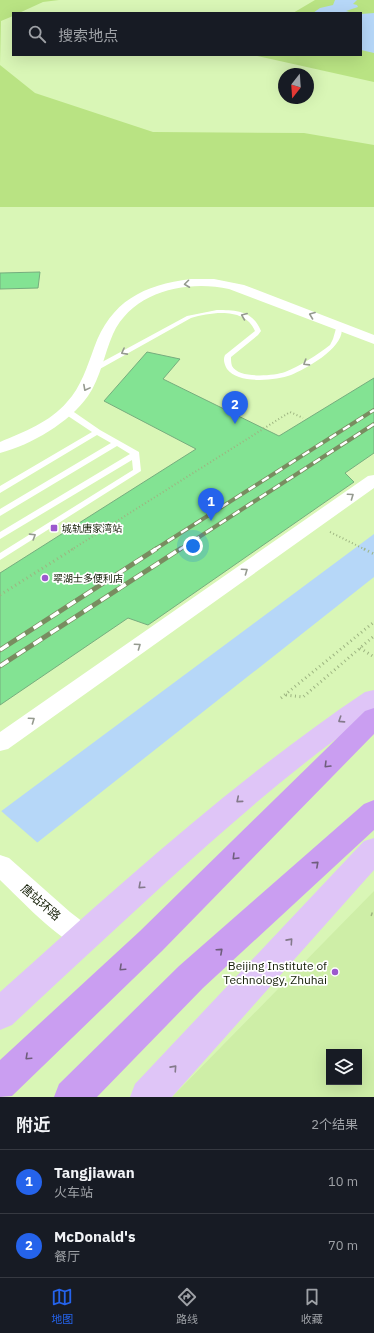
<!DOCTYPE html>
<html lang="zh">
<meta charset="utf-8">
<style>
:root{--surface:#171b24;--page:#20242c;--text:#f1f3f6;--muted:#9ea1a6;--line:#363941;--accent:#2563eb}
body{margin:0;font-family:"IBM Plex Sans","Noto Sans SC",sans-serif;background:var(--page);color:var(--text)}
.controls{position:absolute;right:12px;bottom:12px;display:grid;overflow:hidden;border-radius:0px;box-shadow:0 4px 16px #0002}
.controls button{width:36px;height:36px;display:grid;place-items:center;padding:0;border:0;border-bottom:1px solid var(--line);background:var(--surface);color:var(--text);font:20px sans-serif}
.compass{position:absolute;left:278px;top:68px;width:36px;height:36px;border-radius:50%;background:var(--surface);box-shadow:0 4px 16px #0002;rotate:197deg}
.you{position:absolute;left:193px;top:546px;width:14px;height:14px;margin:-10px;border:3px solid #fff;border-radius:50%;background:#1a73e8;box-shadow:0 0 0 6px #1a73e833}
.badge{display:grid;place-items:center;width:26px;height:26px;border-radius:50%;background:var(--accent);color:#fff;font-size:13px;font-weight:700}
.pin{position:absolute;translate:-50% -33px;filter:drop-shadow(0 1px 2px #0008)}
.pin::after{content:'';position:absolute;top:21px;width:14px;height:12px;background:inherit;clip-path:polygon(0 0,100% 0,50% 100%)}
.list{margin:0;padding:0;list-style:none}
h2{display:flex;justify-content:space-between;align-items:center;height:52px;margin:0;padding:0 16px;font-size:17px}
h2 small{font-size:13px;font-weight:400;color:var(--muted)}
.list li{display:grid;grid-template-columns:26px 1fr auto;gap:12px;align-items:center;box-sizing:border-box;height:64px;padding:0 16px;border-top:1px solid var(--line)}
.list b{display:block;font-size:15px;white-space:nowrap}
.list p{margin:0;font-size:13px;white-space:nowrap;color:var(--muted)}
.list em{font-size:13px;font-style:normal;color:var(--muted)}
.icon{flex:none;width:22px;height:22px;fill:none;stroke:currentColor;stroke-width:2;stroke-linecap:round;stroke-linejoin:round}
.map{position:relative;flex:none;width:374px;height:1097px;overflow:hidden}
.search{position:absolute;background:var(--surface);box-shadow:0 4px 16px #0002;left:12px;right:12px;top:12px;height:44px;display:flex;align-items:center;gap:10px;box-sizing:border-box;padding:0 14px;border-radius:0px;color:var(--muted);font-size:15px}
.sheet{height:180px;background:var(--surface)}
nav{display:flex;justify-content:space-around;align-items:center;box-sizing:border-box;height:56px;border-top:1px solid var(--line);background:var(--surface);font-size:11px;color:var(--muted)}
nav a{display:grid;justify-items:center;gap:2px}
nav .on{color:var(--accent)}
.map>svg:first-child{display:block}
.built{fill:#ceeea7;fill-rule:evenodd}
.green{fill:#b9e383}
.water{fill:#b6d7f8}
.pier{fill:#d9f6b6}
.building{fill:#83e393;stroke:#76ad7e}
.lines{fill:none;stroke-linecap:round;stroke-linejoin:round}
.path-far2{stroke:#9db481;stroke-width:2;stroke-dasharray:1 2.5;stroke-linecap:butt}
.path-far1{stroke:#9db481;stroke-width:3;stroke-dasharray:1 3.5;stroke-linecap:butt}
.path{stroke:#9db481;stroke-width:3.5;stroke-dasharray:1.5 4.5;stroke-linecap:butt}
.lane{fill:#fff;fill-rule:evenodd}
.street{fill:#fff;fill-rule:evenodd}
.primary{fill:#dfc5f7;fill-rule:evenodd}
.highway{fill:#ca9ef1;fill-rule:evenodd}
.rail-far1-casing{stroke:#798c60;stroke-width:4}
.rail-casing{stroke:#798c60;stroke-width:5}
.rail-far1{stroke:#fff;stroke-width:2.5;stroke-dasharray:8;stroke-linecap:butt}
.rail{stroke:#fff;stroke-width:3.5;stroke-dasharray:10;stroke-linecap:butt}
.oneway{stroke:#959a8f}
.oneway2{stroke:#847a8b}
.oneway3{stroke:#6f5e7c}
.poi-dot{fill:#9c59ce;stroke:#fff;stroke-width:1.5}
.labels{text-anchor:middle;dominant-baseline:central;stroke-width:3.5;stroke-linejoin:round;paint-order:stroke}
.poi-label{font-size:10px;fill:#141e06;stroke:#fff;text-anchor:start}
.near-street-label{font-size:12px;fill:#141e06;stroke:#fff}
.near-poi-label{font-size:12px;fill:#141e06;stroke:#fff;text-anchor:end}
</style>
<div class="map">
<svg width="374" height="1097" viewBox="0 0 374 1097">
<rect width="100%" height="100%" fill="#d9f6b6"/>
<path class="built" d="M374 891V1097H172ZM329 1052H359V1082H329Z"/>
<path class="green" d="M0 0H59L43 2 19 13H13V16L1 21 0 65 35 93 153 132 304 133 374 145V207H0Z
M315 0H374V82L253 55H361V13H293Z"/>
<path class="water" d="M335 0H357L353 4 357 5 358 7 346 11 353 13H313L320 8 333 5Z
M374 13V53L361 50V14Z
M374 534V577L0 872V812Z"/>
<path class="pier" d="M0 810 39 844 0 874Z"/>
<path class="building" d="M40 272 38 288 0 289V273Z
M147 352 180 359 163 379 279 436 374 378V453L345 473 354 482 148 625 128 618 0 705V573L196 449 104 401Z"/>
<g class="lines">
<path class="path-far2" d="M330 532 366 550
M71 550 290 412 303 418"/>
<path class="path-far1" d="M364 549 374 554
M0 595 73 549
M360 648 374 657
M286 695 303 697 374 636
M281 698 374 622"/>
<path class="path" d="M371 914 374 915"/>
<path class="lane" d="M217 310C237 310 253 311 261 331L258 335 231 357C231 360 231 363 232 366 239 379 273 376 285 372 298 367 319 354 330 345L333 339 337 325H341C348 346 307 368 291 375 274 381 238 384 227 369 224 364 223 359 225 355L255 331C245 307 212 312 191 318L98 370H92L91 368 187 316Z
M65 410H71L100 430 139 452 141 471 0 560V553L133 470 132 460 0 539V532L130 454 117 446 0 516V509L111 443 97 435 0 493V486L92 432 65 414Z"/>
<path class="street" d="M191 279H214L244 285 374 335V344L229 289C187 280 133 291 113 334 104 354 101 377 88 396 70 422 31 445 0 453V442C24 432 50 422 67 402 81 387 87 367 94 348 111 301 143 285 191 279Z
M374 475V488L8 749 0 751V732L368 476Z
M0 855 9 858 70 912 92 929 96 937 92 945 83 949C57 939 21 900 0 880Z"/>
<path class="primary" d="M374 690V712C298 764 229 825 161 887 111 933 61 979 12 1025L0 1030V992C117 887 234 780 365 692Z
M374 838V870L172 1097H130L135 1084 364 841Z"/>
<path class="highway" d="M374 708V734L162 951 12 1096 0 1097V1060L140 931 365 711Z
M374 800V830L203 988 97 1097H54L59 1084 179 966 364 804Z"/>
<g class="rail-far1-casing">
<path id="rail-far1" d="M154 550 374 410
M179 550 374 424"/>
</g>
<g class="rail-casing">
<path id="rail" d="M0 650 156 549
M0 666 180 549"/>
</g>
<use href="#rail-far1" class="rail-far1"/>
<use href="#rail" class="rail"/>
</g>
<defs><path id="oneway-chevron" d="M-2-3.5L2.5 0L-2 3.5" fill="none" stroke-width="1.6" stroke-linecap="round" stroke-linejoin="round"/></defs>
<g class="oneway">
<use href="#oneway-chevron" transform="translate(187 284) rotate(173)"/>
<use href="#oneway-chevron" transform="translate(312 315) rotate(-159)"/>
<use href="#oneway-chevron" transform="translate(244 316) rotate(-158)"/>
<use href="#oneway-chevron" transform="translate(124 352) rotate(152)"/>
<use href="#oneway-chevron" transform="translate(306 363) rotate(148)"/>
<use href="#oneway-chevron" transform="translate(86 388) rotate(118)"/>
<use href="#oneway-chevron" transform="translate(351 496) rotate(-35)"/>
<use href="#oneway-chevron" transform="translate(33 536) rotate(-32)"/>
<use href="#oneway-chevron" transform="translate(245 571) rotate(-35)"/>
<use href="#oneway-chevron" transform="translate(138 646) rotate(-35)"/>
<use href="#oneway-chevron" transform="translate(32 720) rotate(-35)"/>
</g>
<g class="oneway2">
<use href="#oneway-chevron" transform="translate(341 720) rotate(147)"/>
<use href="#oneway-chevron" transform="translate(239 800) rotate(140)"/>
<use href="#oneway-chevron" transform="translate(141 886) rotate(138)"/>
<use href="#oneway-chevron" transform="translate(290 941) rotate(-48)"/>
<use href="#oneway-chevron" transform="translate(174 1068) rotate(-48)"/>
</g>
<g class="oneway3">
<use href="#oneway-chevron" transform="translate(327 765) rotate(135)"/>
<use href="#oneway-chevron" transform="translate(235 857) rotate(135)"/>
<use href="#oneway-chevron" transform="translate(316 864) rotate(-42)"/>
<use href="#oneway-chevron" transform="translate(220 951) rotate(-42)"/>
<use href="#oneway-chevron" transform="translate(122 968) rotate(137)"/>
<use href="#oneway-chevron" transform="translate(28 1057) rotate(137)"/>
</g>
<g class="poi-dot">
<rect x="50" y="524" width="8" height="8" rx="2"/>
<circle cx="45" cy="578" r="4"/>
<circle cx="335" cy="972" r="4"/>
</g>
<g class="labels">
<g class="poi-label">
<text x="62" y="528">城轨唐家湾站</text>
<text x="53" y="578">翠湖士多便利店</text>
</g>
<g class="near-street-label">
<text transform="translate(41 902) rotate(41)">唐站环路</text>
</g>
<g class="near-poi-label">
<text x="327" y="965">Beijing Institute of<tspan x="327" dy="14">Technology, Zhuhai</tspan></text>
</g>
</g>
</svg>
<div class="controls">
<button><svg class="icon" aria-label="layers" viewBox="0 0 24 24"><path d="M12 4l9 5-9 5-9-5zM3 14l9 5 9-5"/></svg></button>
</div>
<svg class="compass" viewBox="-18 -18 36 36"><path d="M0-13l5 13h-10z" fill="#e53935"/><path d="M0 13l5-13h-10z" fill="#9ea1a6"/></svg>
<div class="you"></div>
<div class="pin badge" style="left:211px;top:521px">1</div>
<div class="pin badge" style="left:235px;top:424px">2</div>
<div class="search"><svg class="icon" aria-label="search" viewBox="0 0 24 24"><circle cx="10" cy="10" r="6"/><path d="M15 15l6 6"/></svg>搜索地点</div>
</div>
<section class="sheet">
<h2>附近<small>2个结果</small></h2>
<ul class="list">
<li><span class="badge">1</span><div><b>Tangjiawan</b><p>火车站</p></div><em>10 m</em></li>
<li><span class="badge">2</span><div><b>McDonald's</b><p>餐厅</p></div><em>70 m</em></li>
</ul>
</section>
<nav>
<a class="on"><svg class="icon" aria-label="map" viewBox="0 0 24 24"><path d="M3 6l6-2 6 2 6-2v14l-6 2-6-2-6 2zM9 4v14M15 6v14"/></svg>地图</a>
<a><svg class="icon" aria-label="directions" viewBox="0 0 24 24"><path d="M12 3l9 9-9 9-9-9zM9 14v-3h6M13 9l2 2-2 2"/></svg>路线</a>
<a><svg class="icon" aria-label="saved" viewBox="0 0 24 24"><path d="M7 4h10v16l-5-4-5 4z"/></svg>收藏</a>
</nav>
